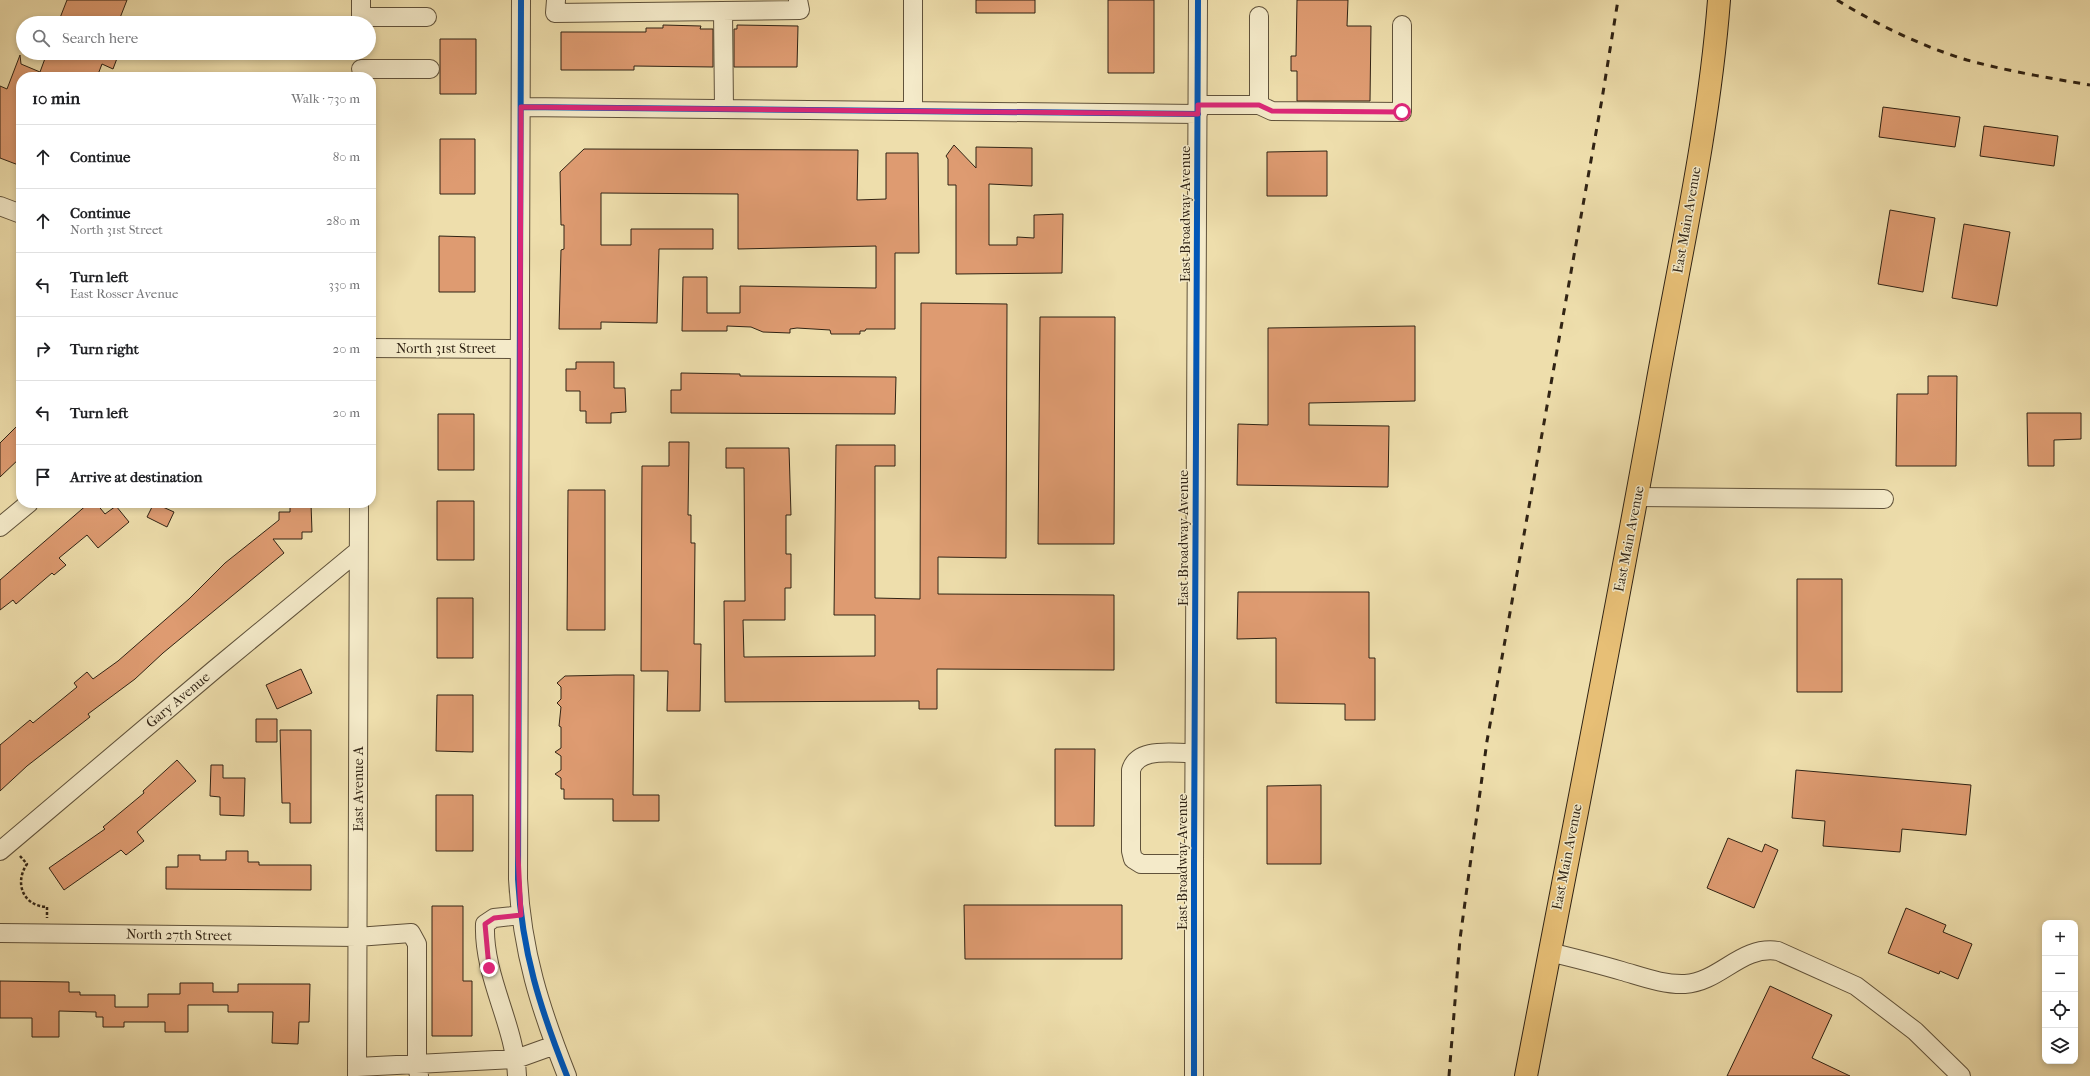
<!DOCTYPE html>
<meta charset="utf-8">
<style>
:root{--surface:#fff;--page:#f6f6f6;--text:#202124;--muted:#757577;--line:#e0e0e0}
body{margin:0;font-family:"IM FELL French Canon",serif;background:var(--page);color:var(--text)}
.controls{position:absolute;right:12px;bottom:12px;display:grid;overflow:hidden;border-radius:8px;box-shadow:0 2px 6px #0003}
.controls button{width:36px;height:36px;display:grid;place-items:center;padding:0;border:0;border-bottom:1px solid var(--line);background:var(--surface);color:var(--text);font:20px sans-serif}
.stop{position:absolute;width:12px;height:12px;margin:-9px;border:3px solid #db2777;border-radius:50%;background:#fff}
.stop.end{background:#db2777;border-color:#fff;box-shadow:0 1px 4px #0008}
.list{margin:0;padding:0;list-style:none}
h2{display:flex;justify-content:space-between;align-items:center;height:52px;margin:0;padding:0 16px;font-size:17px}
h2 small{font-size:13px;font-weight:400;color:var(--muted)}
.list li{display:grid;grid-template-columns:26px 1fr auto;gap:12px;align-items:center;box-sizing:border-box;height:64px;padding:0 16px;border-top:1px solid var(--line)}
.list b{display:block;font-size:15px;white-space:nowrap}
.list p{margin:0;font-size:13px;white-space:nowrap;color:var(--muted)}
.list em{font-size:13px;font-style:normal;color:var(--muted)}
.icon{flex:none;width:22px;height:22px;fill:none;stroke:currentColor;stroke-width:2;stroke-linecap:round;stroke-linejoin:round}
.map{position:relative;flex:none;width:2090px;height:1076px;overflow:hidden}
.search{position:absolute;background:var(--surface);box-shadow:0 2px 6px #0003;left:16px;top:16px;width:360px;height:44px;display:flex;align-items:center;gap:10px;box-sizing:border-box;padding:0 14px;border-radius:22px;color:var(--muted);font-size:15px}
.panel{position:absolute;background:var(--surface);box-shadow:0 2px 6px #0003;left:16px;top:72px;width:360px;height:436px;border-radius:16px}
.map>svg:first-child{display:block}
.building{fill:#de9b71;stroke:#302314}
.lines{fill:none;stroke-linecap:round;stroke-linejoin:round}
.minor-casing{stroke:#60523a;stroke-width:20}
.major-casing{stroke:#302314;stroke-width:24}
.path{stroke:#302314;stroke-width:2.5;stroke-dasharray:3 2;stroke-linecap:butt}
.minor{stroke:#f4eac9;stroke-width:18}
.major{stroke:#e7bf76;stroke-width:22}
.rail{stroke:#302314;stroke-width:3;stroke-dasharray:7 7;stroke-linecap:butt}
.cycleway-casing{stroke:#f4eac9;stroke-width:8}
.cycleway{stroke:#0057b8;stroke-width:6}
.route{stroke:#db2777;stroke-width:5}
.labels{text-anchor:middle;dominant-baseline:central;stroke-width:3;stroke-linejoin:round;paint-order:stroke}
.street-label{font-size:14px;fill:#302314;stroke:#f4eac9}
</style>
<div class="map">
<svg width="2090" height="1076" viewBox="0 0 2090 1076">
<rect width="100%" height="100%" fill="#eedeac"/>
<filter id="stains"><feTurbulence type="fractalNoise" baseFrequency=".005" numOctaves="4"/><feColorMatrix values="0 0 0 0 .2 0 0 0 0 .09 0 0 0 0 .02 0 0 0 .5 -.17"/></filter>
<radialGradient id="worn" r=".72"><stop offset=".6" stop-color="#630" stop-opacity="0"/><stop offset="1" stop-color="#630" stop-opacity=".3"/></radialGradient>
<path class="building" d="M67 0H127L118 23H58Z
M976 0H1035V13H976Z
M1108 0H1154V73H1108Z
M1297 0H1348L1347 26H1371L1370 101H1297V71H1291V56H1296Z
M663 25 701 26 700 29H713V67L634 66V70H561V32H646V28H663Z
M737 25 798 26 797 67H734V29H737Z
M440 39H476V94H440Z
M47 53H119L113 69 102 64 97 77H21V166L0 158V86L7 89 20 55 21 64 40 72Z
M1883 107 1960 117 1955 147 1879 137Z
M1984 126 2058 136 2054 166 1980 156Z
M440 139H475V194H440Z
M954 145 976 168V147L1032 148V186L989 184V245H1017V237L1034 238V215L1063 214 1062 273 956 274V185H948V159L946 156Z
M584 149 858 150 857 200 886 199V153H918L919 253H895V329H866L865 331H860V334H831L830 330 797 328 790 329V333L763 332 751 327 727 326V331H682L683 277H707V313H740V286L876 288V246L738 249V194L601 193V245H631V229H713V249H659L657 323 601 322V329H559L561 250 564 249V225H561L560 172Z
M1327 151V196H1267V152Z
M1890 210 1935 218 1923 292 1878 284Z
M1964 224 2010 232 1997 306 1952 298Z
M439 236 475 237V292H439Z
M921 303 1007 304 1006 558 938 557V594L1114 595V670L937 669V709H919V701L725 702 724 601H745L744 468H726V448H789L791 515H786V554H791V588H785V620H743L744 657 875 656V615H834L836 445H895V466H875V598L920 599Z
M1040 317H1115L1114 544H1038Z
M1415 326V401L1309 403V425L1389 426 1388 487 1237 485 1238 424 1268 425V328Z
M576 362H614V388H625L626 412 611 413V423H586V411H580V391H566V369H576Z
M681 373 740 374V376L896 377 895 414 671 413V390H681Z
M1928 376H1957L1956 466H1896L1897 394H1928Z
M2027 413H2081V439L2054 440V466H2028Z
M438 414H474V470H438Z
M21 422V457L0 477V443Z
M669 442H689L688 515H691V543H695L694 644H701L700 711H667L668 671H641L642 466H669Z
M568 490H605V630H567Z
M437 501H474V560H437Z
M89 503H96L105 514 116 506 129 522 98 548 87 535 59 558 66 565 54 575 52 573 16 604 13 600 0 610V580Z
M154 503 174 512 167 527 147 517Z
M290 503H311L312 532H302V539H273L284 553 163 653 135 679 88 714 90 717 27 766 0 791V745L30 720 33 723 77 687 74 683 87 672 93 679 118 661 189 599 225 563 279 520V512H290Z
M1797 579H1842V692H1797Z
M1238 592H1369V658H1375V720H1345V704L1276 703V638L1237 639Z
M437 598H473V658H437Z
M301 669 312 693 277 709 266 685Z
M615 675H634L633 795H659V821H613V799H564V789H561V778L555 774 561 770V756L555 752 561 748V727L559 726 561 707 557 703 561 699V687L557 683 565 676Z
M437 695H473V752L436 751Z
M256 719H277V742H256Z
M280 730H311V823H290V803H282Z
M1055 749H1095L1094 826H1055Z
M177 760 196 781 137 832 144 841 126 855 121 850 64 890 49 868 105 829 103 827 144 793 143 791Z
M211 765H223V778H245L244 816 220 815V797L210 796Z
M1796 770 1971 785 1966 835 1902 829 1900 852 1823 846 1825 821 1792 818Z
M1321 785V864H1267V786Z
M436 795H473V851H436Z
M1728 838 1762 852 1765 844 1778 850 1754 908 1707 888Z
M226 851H248V862H259V865H311V890L166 889V867H178V855H200V860H226Z
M964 905H1122V959H965Z
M432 906H463V981H472V1036H432Z
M1906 908 1946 925 1943 932 1972 944 1958 979 1940 971 1939 974 1888 953Z
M0 981 69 982V992H80V995H115V1007H148V994H180V983H213V992H238V984H310L309 1022H299L298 1044 272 1043 273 1012H228V1005H188V1032H165V1022H124V1027H103V1017H96V1012L59 1011V1037H32V1018H0Z
M1770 986 1832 1015 1812 1058 1850 1076H1727Z"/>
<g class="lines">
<g class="minor-casing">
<path id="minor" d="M521 0 518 879C522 952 540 1008 567 1076
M556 0 555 13 800 10 798 0
M913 0V111
M723 11 724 109
M1259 16V105L1272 111 1402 112V25
M361 17H427
M361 23V0
M361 69H430
M1198 105H1259
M521 107 1198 114
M0 206 21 214
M371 348 520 349
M1637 497 1884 499
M0 527 29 503
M0 851 214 670 358 551
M1194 864H1141L1133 859 1131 851V770C1138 746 1174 754 1194 753
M0 933 357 937 411 933 417 944V1064L419 1076
M1549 952C1574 958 1598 964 1622 971 1643 977 1664 985 1685 984 1720 982 1741 945 1778 951L1856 986 1915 1031 1961 1076
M357 1067 516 1059 555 1045
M357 1076 359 503
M517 1076C515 1024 483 977 485 924L494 918 521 915
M1194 1076V864L1198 0"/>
</g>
<g class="major-casing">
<path id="major" d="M1526 1076C1570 846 1616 616 1657 385 1680 257 1709 130 1719 0"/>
</g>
<path class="path" d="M20 856 27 864C14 883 23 906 47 907V918"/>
<use href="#minor" class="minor"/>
<use href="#major" class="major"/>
<path class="rail" d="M1837 0C1878 25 1921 46 1967 60 2007 71 2049 78 2090 85
M1449 1076 1460 939 1487 741 1602 99 1618 0"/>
<g class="cycleway-casing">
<path id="cycleway" d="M521 0 518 879C522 952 540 1008 567 1076
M521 107 1198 114
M1194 1076V864L1198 0"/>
</g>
<use href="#cycleway" class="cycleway"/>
</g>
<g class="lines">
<path class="route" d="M489 968 485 924 494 918 521 915 518 855 521 107 1198 114V105H1259L1272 111 1402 112"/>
</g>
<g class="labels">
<g class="street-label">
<text transform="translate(1185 214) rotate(-90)">East Broadway Avenue</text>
<text transform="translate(1687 220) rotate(-80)">East Main Avenue</text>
<text x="446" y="348">North 31st Street</text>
<text transform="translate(1183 538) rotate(-90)">East Broadway Avenue</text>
<text transform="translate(1629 539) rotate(-79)">East Main Avenue</text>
<text transform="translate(178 700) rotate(-40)">Gary Avenue</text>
<text transform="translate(358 789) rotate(-90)">East Avenue A</text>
<text transform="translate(1567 857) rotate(-79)">East Main Avenue</text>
<text transform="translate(1182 862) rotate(-90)">East Broadway Avenue</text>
<text transform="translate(179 935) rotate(1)">North 27th Street</text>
</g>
</g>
<rect width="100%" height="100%" filter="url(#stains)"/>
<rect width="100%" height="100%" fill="url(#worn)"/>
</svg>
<div class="controls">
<button>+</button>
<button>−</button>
<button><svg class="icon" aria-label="locate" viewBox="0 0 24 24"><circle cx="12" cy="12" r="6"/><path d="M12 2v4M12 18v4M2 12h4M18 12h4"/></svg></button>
<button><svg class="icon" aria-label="layers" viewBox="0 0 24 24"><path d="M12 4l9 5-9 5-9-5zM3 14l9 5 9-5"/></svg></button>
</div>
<div class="stop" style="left:1402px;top:112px"></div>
<div class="stop end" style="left:489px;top:968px"></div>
<div class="search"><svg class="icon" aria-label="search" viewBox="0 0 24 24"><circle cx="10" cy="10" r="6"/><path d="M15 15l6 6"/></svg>Search here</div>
<section class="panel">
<h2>10 min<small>Walk · 730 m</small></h2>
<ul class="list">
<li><svg class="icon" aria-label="ahead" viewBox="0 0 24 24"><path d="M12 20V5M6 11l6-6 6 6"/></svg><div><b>Continue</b></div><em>80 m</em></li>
<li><svg class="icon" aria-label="ahead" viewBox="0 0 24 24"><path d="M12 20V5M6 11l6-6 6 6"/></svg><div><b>Continue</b><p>North 31st Street</p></div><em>280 m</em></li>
<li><svg class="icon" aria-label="left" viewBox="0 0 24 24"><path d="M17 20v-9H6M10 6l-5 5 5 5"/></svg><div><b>Turn left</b><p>East Rosser Avenue</p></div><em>330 m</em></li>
<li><svg class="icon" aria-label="right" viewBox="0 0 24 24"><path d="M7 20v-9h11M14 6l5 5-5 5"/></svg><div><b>Turn right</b></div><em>20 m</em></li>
<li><svg class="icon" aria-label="left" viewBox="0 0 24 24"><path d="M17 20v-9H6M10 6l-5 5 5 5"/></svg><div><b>Turn left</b></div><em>20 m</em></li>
<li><svg class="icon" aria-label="arrive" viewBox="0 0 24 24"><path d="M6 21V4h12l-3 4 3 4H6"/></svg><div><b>Arrive at destination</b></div></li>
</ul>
</section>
</div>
